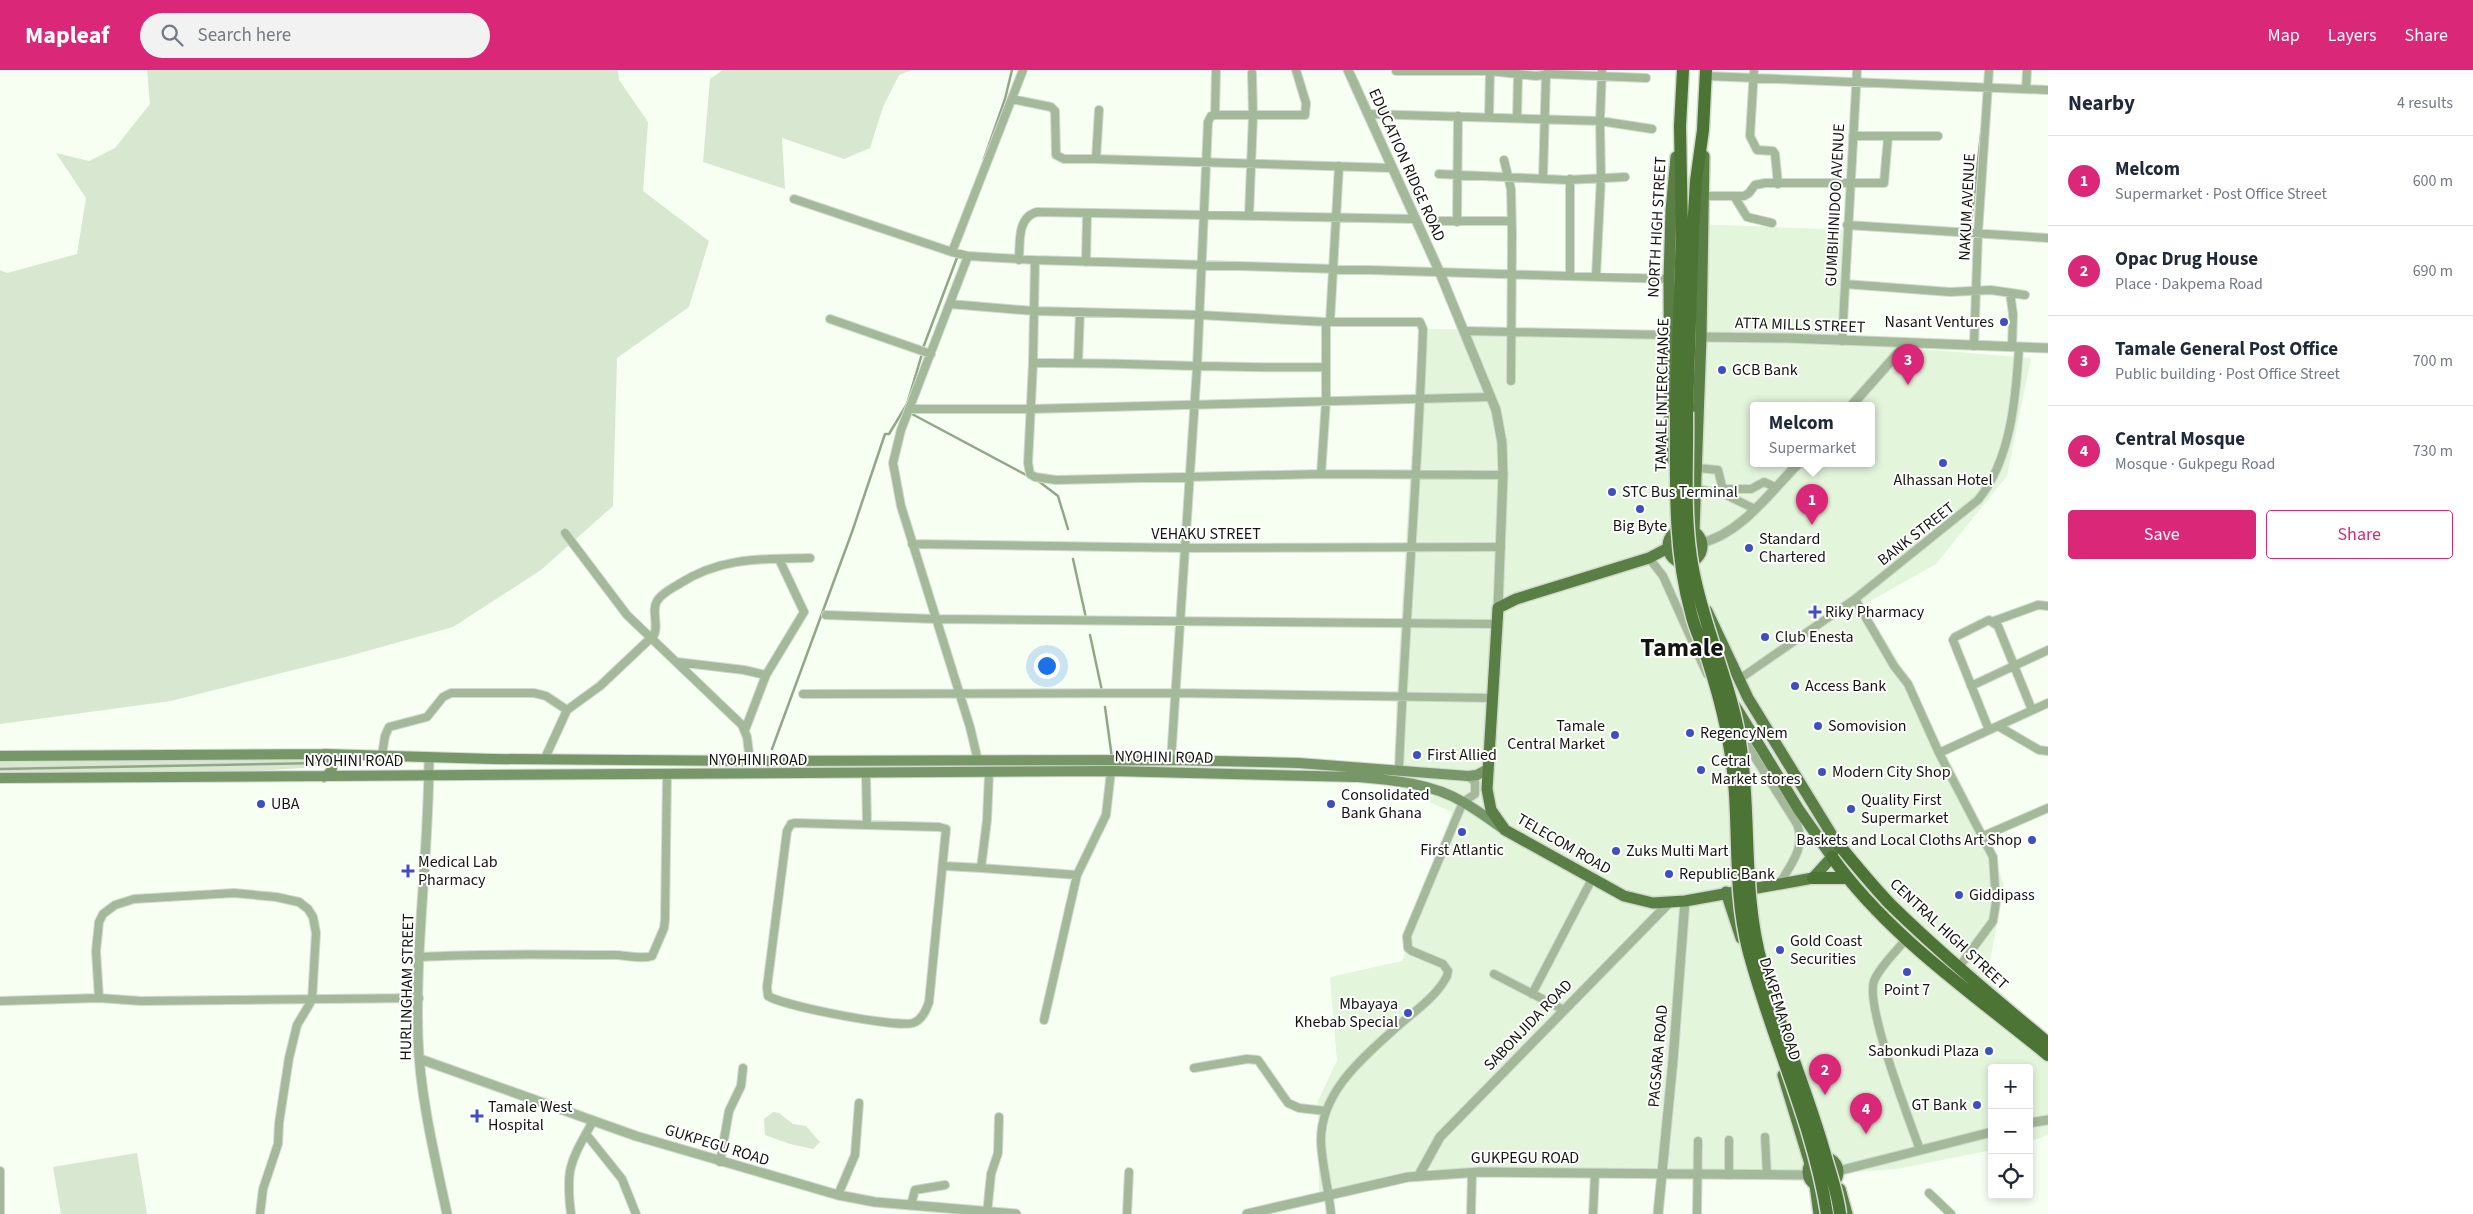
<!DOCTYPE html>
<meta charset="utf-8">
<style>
:root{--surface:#fff;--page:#f2f2f3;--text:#1f2937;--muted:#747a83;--line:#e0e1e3;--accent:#db2777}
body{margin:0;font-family:"Source Sans 3",sans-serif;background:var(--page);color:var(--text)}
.controls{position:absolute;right:15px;bottom:15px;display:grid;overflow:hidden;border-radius:5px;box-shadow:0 2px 8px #0003}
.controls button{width:45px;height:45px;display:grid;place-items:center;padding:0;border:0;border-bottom:1px solid var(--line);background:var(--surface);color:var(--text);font:25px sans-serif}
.you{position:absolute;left:1046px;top:595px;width:18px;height:18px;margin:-12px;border:4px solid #fff;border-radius:50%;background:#1a73e8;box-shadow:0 0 0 8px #1a73e833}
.badge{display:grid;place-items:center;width:32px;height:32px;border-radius:50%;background:var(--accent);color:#fff;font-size:16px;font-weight:700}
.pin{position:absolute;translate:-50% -41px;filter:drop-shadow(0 1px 2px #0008)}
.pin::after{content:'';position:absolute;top:26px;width:18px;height:15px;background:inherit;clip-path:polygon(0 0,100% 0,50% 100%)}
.popup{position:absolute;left:1750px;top:332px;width:125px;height:65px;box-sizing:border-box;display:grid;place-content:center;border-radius:5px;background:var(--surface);filter:drop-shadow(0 1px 4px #0005);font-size:16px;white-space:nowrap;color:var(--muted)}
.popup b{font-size:19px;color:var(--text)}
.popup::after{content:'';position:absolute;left:50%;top:100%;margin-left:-10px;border:10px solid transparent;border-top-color:var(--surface)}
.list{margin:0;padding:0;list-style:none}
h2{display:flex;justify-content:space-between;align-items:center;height:65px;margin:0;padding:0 20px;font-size:21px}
h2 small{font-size:16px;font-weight:400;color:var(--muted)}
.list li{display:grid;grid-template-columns:32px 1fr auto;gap:15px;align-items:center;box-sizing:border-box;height:90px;padding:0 20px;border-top:1px solid var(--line)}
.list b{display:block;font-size:19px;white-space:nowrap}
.list p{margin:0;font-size:16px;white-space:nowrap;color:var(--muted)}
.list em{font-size:16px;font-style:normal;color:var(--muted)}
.actions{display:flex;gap:10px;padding:15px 20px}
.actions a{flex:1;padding:11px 0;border:1px solid var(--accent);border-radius:5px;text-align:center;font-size:18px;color:var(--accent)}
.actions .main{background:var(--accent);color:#fff}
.icon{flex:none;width:28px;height:28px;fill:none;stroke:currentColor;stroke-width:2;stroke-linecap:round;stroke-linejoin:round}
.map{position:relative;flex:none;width:2048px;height:1144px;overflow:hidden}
header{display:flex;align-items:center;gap:30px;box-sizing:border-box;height:70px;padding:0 25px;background:var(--accent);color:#fff}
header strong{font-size:24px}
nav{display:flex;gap:28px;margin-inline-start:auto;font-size:18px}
.search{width:350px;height:45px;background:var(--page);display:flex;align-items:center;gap:12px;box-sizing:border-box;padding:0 18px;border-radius:28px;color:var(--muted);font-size:19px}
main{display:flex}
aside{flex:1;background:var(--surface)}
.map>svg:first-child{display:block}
.built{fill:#e3f5db;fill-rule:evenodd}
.green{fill:#d7e7d0}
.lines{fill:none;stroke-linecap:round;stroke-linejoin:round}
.stream{stroke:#92a787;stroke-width:2.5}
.minor-casing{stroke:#d2dacf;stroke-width:10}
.tertiary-casing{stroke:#d2dacf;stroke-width:11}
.secondary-casing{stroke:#d2dacf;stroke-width:12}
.primary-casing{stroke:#d2dacf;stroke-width:14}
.trunk-casing{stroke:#d2dacf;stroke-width:15}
.minor{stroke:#a3b999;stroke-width:8}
.tertiary{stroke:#a3b999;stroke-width:9}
.secondary{stroke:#789769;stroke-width:10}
.primary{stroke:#597f45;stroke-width:11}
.trunk{stroke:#4c7434;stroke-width:12}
.trunk-bridge-casing{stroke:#d2dacf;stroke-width:15;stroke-linecap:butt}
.trunk-bridge{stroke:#4c7434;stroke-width:12}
.poi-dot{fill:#3f4ec2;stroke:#fff;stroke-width:2}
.labels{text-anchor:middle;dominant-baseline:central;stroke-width:4;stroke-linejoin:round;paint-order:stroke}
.street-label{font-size:16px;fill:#12160f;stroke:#fff}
.poi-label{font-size:16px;fill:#12160f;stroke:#fff;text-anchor:start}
.town-label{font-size:26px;font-weight:bold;fill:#12160f;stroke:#fff}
</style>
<header>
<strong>Mapleaf</strong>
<div class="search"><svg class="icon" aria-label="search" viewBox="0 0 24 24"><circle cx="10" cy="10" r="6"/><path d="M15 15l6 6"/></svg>Search here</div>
<nav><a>Map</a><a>Layers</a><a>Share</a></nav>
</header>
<main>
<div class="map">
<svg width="2048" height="1144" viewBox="0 0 2048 1144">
<rect width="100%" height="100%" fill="#f7fff3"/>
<path class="built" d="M1665 153 1852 160 1844 273 2031 288 2007 406 1936 494 1863 535 1907 606 1990 771 2004 816 1987 907 2048 976V1065L2029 1072V998H1992V1080L1897 1099 1744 1110 1429 1099 1319 1122 1318 1031 1337 990 1330 907 1402 891 1452 742 1399 719 1396 634 1419 259 1663 261ZM1753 336H1871V394H1753Z"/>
<path class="green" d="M147 0H618L619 10 648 52 643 121 709 171 689 237 617 288 613 436 541 500 453 557 349 586 171 631 0 654V200L7 203 77 184 86 128 56 83 89 91 115 78 150 34Z
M723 0H912L899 5 883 37 870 78 844 89 782 68 785 119 703 92 710 9Z
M302 689 318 690 319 693 317 697 256 701 0 704V691Z
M773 1042 779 1043 793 1054 806 1056 820 1072 813 1079 790 1074 765 1065 764 1049Z
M137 1083 147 1144H61L53 1097Z"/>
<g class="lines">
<path class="stream" d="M984 89 1005 29 1012 0
M1971 154 1981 64
M923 278 958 185
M912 344 1028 406
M1037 410 1058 426 1068 459
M1073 489 1086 548
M1090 565 1102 621
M1105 637 1112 688
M772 679 852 462 885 364H889L907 334 922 284
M0 699 319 693"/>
<g class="minor-casing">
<path id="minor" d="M1602 0 1600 51 1652 59
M1754 0 1750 66 1757 80 1773 81 1775 84 1778 114
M1396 1H1490L1536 6 1549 4 1646 8
M1706 6 2048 20
M2026 19 2027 0
M1012 29 1051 37 1055 41 1056 85 1064 89H1096L1099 40
M1368 44 1600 51 1601 107 1596 206
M1215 45H1305L1306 33 1296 0
M1489 47 1490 0
M1517 48 1518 4
M1853 66H1938
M1096 89 1392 98
M1504 90 1511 119 1512 163 1511 311
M1439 104 1567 110 1625 107
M1543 108 1546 4
M1704 126H1744L1749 123 1755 115 1765 113H1884L1888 67
M1734 126 1747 147 1772 153
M794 129 952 182 968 186 1035 190 1669 209
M1249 146 1253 46 1252 3
M1436 151H1511
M1457 152 1458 46
M1847 155 2048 168
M952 182 1023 0
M968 186 901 360 893 393 901 436 970 657 978 691
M1019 190C1020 173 1017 147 1037 142L1415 149
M1035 190 1033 293 1028 393 1030 404 1035 407 1056 410 1321 404 1503 405
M1086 192 1087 143
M1570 206V109
M1845 214 1950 222 1991 220 2025 225
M2010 223 2013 244 2012 277
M950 234 1034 241 1200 245 1326 252H1420L1423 259C1418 406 1405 552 1399 699
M830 249 931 284
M1330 252 1339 96
M1464 261 1669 265
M1842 271 1857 0
M1974 276 1978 163 1989 0
M1078 292 1080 242
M1033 293C1131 292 1228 299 1326 297
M909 339H1030L1491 327
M1698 398 1718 400 1724 424 1755 439
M1321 404 1326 331V252
M1697 419 1724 424
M1723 419H1751L1764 412 1775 417
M565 463 627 545 742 655 747 667 750 691
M912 474 1184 478 1501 477
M1649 488 1663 506 1707 604
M1855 529 1894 596 1908 614 1939 683 1993 787 1996 832 1993 851 1959 897
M826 545 935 549 1497 554
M1994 551 2038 535 2048 536
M677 592 744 600 766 605
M1738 610 1855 529 1978 430C2011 390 2016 327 2019 277
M1971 616 2048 580
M803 624 1175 623 1492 628
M1998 656 2039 680 2048 681
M745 660 766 605 804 542 779 489
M1989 660 1953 570 1955 567 1989 550 1998 556 2032 640
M1742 667 1797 754C1806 777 1791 794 1780 813
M1939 683 2048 633
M382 685 385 666 389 657 427 647 443 627 451 623H534L546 626 567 640
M545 688 567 640 600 616 654 565C659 554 651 541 657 531 662 523 671 519 679 514 721 487 761 489 810 488
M1171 690 1197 297 1208 52 1211 46 1215 45 1216 0
M866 704 867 755
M989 704 987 750 981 798 1077 805 1106 745 1111 701
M795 753 939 757 946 759 929 932C926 941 922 950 913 953 896 958 784 936 768 926L767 917 787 761 791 754Z
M1981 767 2048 738
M944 796 981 798
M1906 869C1896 882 1880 896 1874 911 1865 936 1909 1049 1920 1080
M421 887C485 883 550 885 614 885 627 885 639 890 652 886L664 858 665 850 667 705
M1494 904 1564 940
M1532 924 1592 809
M99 928 96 881 99 852 103 844 115 835 134 829 234 823 276 827 299 832 308 839 313 847 316 863 312 930 297 955 289 988 279 1053 278 1074 263 1119 260 1144
M0 931 99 928 141 931 419 928
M1044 950 1077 805
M1194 998 1247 989 1258 990 1288 1033 1299 1038 1326 1041
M586 1064 622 1109 636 1144
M1765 1067 1767 1105
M1729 1070V1105
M720 1092 729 1041 741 1016 743 998
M0 1101V1144
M1929 1123 1951 1144
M838 1125 855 1085 859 1033
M911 1135 915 1120 945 1115
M571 1144C565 1097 571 1091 593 1051
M987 1144 991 1104 998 1083 999 1047
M1127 1144 1129 1102
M1331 1144C1329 1120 1322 1096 1321 1072 1320 1021 1365 986 1399 955 1415 941 1437 926 1447 906L1448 901 1443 894 1412 881 1408 878 1407 866 1463 732 1475 724V712L1468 706
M1471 1144 1472 1103
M1593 1144 1595 1104
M1697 1144 1698 1071"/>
</g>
<g class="tertiary-casing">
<path id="tertiary" d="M1348 0 1440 203 1496 340 1502 373 1503 405 1498 538
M1701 267 1787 268 2048 278
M1851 336 1906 274
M1701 473C1741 464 1770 422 1798 394
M429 688C429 781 415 875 418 968 420 1027 435 1087 447 1144
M420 989 636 1066 838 1125 875 1132 1016 1144
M2029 1053 2048 1050
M1838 1101 1992 1062
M1419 1105 1440 1067 1669 833
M1247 1144 1408 1107 1480 1102 1808 1105
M1658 1144 1673 990 1685 831"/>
</g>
<g class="secondary-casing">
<path id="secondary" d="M0 686 324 684 493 689 750 691 1171 690 1299 693 1468 706 1477 705 1488 699
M324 707C336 700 334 693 324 684
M0 708 1111 701 1356 707C1392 710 1431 713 1463 732 1477 740 1489 749 1502 758"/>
</g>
<g class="primary-casing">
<path id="primary" d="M1670 388 1669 209 1671 141 1676 87
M1668 476a17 17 0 1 1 34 0a17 17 0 1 1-34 0Z
M1694 461 1701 267 1704 86
M1668 478 1649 488 1516 529 1498 538 1487 719 1491 740 1505 760 1624 826 1653 833 1685 831 1813 808 1832 787 1835 770 1748 628 1707 541
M1735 636 1799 740 1832 787
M1726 822 1741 868
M1783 1005 1810 1094
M1808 1102a15 15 0 1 1 30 0a15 15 0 1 1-30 0Z
M1815 1115 1819 1144
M1840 1119 1847 1144"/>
</g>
<g class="trunk-casing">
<path id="trunk" d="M1676 342 1682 161 1680 56 1683 0
M1687 342 1693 160 1696 111 1703 60 1706 0
M1835 770C1853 792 1871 814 1890 834 1940 883 1994 928 2048 973
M1832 787C1887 865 1975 925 2048 985
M1813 808H1847"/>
</g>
<use href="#minor" class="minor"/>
<use href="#tertiary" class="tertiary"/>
<use href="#secondary" class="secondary"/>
<use href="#primary" class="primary"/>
<use href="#trunk" class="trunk"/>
<g class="trunk-bridge-casing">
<path id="trunk-bridge" d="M1676 342C1676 409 1673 478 1691 543 1694 557 1700 569 1705 582 1715 612 1724 643 1729 674 1742 742 1731 812 1748 879 1771 968 1813 1053 1827 1144
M1687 342C1688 393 1683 448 1693 499 1704 560 1733 617 1741 678 1751 751 1742 824 1762 895 1780 959 1807 1020 1825 1084 1830 1103 1838 1124 1840 1144"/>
</g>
<use href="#trunk-bridge" class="trunk-bridge"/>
</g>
<g class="poi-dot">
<circle cx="2004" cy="252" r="5"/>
<circle cx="1722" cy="300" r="5"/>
<circle cx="1943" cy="393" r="5"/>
<circle cx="1612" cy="422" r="5"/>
<circle cx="1640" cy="439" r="5"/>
<circle cx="1749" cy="478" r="5"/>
<path d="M1812.5 534.5h5v5h5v5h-5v5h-5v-5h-5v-5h5z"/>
<circle cx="1765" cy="567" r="5"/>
<circle cx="1795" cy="616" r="5"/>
<circle cx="1818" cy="656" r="5"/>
<circle cx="1690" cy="663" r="5"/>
<circle cx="1615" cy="665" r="5"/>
<circle cx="1417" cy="685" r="5"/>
<circle cx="1701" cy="700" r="5"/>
<circle cx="1822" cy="702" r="5"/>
<circle cx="261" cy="734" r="5"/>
<circle cx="1331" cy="734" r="5"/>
<circle cx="1851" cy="739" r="5"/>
<circle cx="1462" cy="762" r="5"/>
<circle cx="2032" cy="770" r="5"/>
<circle cx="1616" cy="781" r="5"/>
<path d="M405.5 793.5h5v5h5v5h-5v5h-5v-5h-5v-5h5z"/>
<circle cx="1669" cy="804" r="5"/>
<circle cx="1959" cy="825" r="5"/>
<circle cx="1780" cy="880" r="5"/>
<circle cx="1907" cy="902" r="5"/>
<circle cx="1408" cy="943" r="5"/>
<circle cx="1989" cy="981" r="5"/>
<circle cx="1977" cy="1035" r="5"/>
<path d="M474.5 1038.5h5v5h5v5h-5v5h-5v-5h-5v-5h5z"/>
</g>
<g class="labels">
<g class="street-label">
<text transform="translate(1407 95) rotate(66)">EDUCATION RIDGE ROAD</text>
<text transform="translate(1835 135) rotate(-87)">GUMBIHINIDOO AVENUE</text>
<text transform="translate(1967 137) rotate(-87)">NAKUM AVENUE</text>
<text transform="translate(1657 157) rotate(-87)">NORTH HIGH STREET</text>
<text transform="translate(1800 255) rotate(2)">ATTA MILLS STREET</text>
<text transform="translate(1662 325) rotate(-89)">TAMALE INTERCHANGE</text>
<text x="1206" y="464">VEHAKU STREET</text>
<text transform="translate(1916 464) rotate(-38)">BANK STREET</text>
<text transform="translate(1164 687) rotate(1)">NYOHINI ROAD</text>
<text x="758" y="690">NYOHINI ROAD</text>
<text x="354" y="691">NYOHINI ROAD</text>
<text transform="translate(1564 774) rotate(30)">TELECOM ROAD</text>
<text transform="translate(1949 864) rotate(43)">CENTRAL HIGH STREET</text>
<text transform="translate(407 917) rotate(-89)">HURLINGHAM STREET</text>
<text transform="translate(1780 939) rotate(73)">DAKPEMA ROAD</text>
<text transform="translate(1528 955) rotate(-46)">SABONJIDA ROAD</text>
<text transform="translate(1658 986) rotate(-85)">PAGSARA ROAD</text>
<text transform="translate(717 1075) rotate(17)">GUKPEGU ROAD</text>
<text x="1525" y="1088">GUKPEGU ROAD</text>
</g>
<g class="poi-label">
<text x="1994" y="252" text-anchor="end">Nasant Ventures</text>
<text x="1732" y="300">GCB Bank</text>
<text x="1943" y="410" text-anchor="middle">Alhassan Hotel</text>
<text x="1622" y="422">STC Bus Terminal</text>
<text x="1640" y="456" text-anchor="middle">Big Byte</text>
<text x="1759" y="469">Standard<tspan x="1759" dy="18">Chartered</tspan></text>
<text x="1825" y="542">Riky Pharmacy</text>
<text x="1775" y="567">Club Enesta</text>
<text x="1805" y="616">Access Bank</text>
<text x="1605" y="656" text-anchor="end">Tamale<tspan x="1605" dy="18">Central Market</tspan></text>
<text x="1828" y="656">Somovision</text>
<text x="1700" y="663">RegencyNem</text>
<text x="1427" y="685">First Allied</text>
<text x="1711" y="691">Cetral<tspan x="1711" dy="18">Market stores</tspan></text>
<text x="1832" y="702">Modern City Shop</text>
<text x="1341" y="725">Consolidated<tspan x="1341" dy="18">Bank Ghana</tspan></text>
<text x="1861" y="730">Quality First<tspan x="1861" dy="18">Supermarket</tspan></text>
<text x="271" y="734">UBA</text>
<text x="2022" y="770" text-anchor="end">Baskets and Local Cloths Art Shop</text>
<text x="1462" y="780" text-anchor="middle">First Atlantic</text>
<text x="1626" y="781">Zuks Multi Mart</text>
<text x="418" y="792">Medical Lab<tspan x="418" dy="18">Pharmacy</tspan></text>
<text x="1679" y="804">Republic Bank</text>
<text x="1969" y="825">Giddipass</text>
<text x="1790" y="871">Gold Coast<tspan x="1790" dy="18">Securities</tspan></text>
<text x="1907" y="920" text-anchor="middle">Point 7</text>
<text x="1398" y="934" text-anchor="end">Mbayaya<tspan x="1398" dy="18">Khebab Special</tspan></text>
<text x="1979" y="981" text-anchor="end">Sabonkudi Plaza</text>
<text x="1967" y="1035" text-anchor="end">GT Bank</text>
<text x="488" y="1037">Tamale West<tspan x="488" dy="18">Hospital</tspan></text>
</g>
<g class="town-label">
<text x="1682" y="577">Tamale</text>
</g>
</g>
</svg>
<div class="controls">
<button>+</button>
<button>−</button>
<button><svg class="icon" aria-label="locate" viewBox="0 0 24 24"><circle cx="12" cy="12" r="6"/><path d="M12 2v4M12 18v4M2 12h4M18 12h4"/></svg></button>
</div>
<div class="you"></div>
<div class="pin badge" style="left:1812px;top:455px">1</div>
<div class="popup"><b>Melcom</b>Supermarket</div>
<div class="pin badge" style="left:1825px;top:1025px">2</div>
<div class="pin badge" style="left:1908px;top:315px">3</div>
<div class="pin badge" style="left:1866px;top:1064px">4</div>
</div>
<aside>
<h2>Nearby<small>4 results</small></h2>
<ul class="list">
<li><span class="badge">1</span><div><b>Melcom</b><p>Supermarket · Post Office Street</p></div><em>600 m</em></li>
<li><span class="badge">2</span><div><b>Opac Drug House</b><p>Place · Dakpema Road</p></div><em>690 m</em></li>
<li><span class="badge">3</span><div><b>Tamale General Post Office</b><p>Public building · Post Office Street</p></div><em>700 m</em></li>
<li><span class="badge">4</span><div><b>Central Mosque</b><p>Mosque · Gukpegu Road</p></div><em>730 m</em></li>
</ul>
<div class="actions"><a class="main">Save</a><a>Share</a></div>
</aside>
</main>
